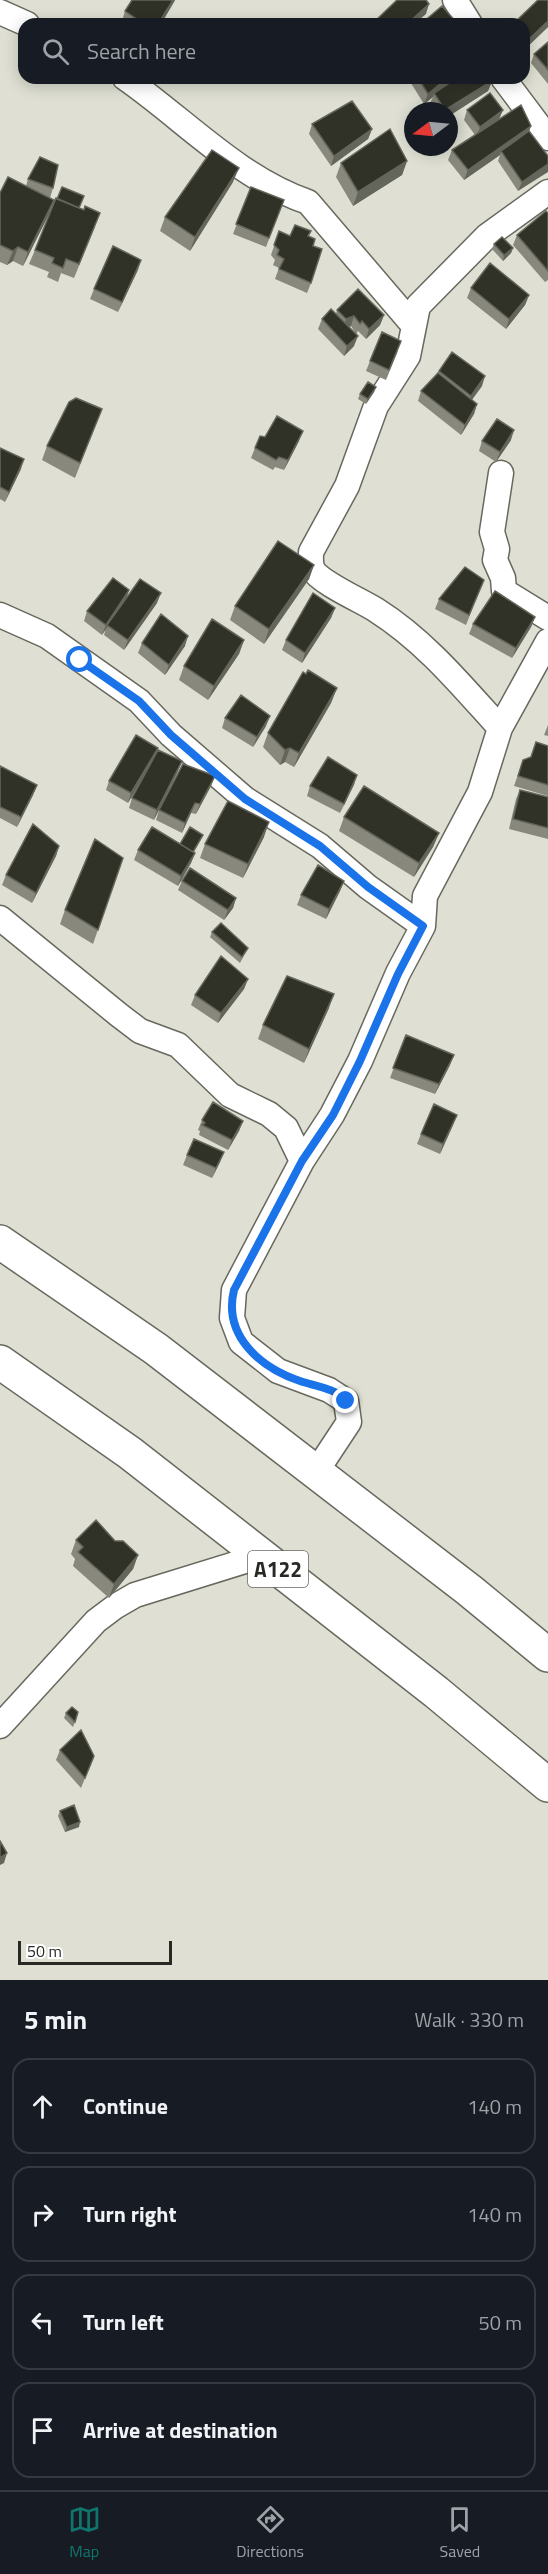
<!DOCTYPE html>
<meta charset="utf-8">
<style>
:root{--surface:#171b24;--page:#20242c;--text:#f1f3f6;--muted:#9ea1a6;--line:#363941;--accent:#0f766e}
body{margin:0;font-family:"Titillium Web",sans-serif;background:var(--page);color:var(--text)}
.compass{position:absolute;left:404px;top:102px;width:54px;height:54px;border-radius:50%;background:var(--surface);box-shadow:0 3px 15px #0003;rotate:254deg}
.scale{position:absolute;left:18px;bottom:15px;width:154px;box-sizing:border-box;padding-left:6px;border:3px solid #282924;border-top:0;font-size:16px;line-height:21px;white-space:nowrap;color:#282924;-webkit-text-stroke:4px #fff;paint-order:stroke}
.stop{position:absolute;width:18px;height:18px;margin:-14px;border:4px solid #1a73e8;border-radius:50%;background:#fff}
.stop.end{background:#1a73e8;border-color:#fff;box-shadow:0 2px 6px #0008}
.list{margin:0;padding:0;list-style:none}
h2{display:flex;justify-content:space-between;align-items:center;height:78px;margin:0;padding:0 24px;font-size:26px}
h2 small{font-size:20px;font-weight:400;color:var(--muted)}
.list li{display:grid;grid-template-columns:39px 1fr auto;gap:18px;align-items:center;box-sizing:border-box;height:96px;margin:0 12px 12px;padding:0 12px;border:2px solid var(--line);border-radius:18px}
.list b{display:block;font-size:22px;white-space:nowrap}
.list em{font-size:20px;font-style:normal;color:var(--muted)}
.icon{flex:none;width:33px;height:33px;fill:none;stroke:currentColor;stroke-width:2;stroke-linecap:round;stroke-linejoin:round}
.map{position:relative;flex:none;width:548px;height:1980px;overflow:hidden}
.search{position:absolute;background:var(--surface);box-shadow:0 3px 15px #0003;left:18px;right:18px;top:18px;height:66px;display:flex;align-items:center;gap:15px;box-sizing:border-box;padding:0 21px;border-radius:18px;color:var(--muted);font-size:22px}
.sheet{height:510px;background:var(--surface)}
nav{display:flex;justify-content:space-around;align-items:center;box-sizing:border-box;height:84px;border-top:2px solid var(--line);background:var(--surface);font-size:16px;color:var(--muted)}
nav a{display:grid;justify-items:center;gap:3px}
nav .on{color:var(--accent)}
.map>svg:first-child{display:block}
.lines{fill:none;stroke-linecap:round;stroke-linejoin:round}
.minor-casing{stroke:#68695e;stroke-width:27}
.highway-casing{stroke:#68695e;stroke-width:36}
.minor{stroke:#fff;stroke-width:24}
.highway{stroke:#fff;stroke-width:33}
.wall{fill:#88887d}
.shaded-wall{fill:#64665b}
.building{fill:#303127;stroke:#64665b;stroke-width:1.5}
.route{stroke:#1a73e8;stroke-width:8}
.labels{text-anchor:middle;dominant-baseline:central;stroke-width:6;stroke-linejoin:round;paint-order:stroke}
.shield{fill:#fff;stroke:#686966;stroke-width:1.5}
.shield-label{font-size:21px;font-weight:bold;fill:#282924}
</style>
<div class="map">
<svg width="548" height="1980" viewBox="0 0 548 1980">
<rect width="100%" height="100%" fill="#dfe0d3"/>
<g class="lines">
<g class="minor-casing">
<path id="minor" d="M455 0 470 24
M0 12 27 24
M125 78C184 119 238 178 308 202L414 326
M503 78 548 138
M501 473 492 532 497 549 495 560 503 578 504 591 548 618
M0 615 47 636 139 701 171 735 245 799 320 846 368 887 423 926
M500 728C461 685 425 641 376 610 362 601 321 583 313 570 310 564 311 558 311 552L347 486 376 406 408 356 418 306 487 236 548 192
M0 918 119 1015 140 1031 178 1045 230 1095 269 1114 286 1128 302 1161
M316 1472 349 1422 346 1401 329 1390 278 1371 241 1342 232 1318 234 1290 302 1161 332 1115 360 1061 398 973 423 926 425 896 480 792 500 728 548 641
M0 1726 96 1621 116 1606 135 1595 261 1556"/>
</g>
<g class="highway-casing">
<path id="highway" d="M0 1242 156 1349 469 1590 548 1655
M0 1362 130 1453 436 1692 548 1785"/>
</g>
<use href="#minor" class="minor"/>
<use href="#highway" class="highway"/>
</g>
<path class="wall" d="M132 0H175L161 24H126L122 21 125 11Z
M524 24 548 27 524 50Z
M548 42V84L531 63 534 54Z
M410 78H456L451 82 492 81 488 91 449 116V111H436L430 103 433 97 424 104 409 80Z
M467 110H503L499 119 531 126 529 132 548 156 518 191 498 161 500 155 464 180 448 160 452 150 475 135 464 120Z
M312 124 372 129 368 139 331 166 309 134Z
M407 161 402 175 353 206 336 177 341 163Z
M28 179 53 188 50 198 54 200 49 214 23 266 13 261 7 265 0 262V193L26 186Z
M233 182 190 251 160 231 165 217Z
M251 187 284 200 266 247 233 234Z
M57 199 79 208 95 227 74 278 61 273 58 282 47 277 49 272 29 264 35 250Z
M548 213V280L545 282 513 245 517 235Z
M279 231 290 236H309L313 246 311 283 307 293 275 279 279 268 273 265 275 260 271 255Z
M494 244 513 248 511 253 503 261 492 249Z
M141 260 118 312 90 299 94 289Z
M471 288 529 295 525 305 506 329 467 298Z
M337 310 384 315 380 325 366 339 358 331 356 334 351 326 349 327 354 346 344 356 318 329 322 319 336 314Z
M398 351 386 380 366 371 370 361Z
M439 371 482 386 472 400 477 404 474 414 461 435 418 401 421 391Z
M376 387 374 392 366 404 358 399 360 394Z
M102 409 75 478 42 460 47 446Z
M511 440 496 462 479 451 482 441Z
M299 441 284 470 275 467 273 470 251 458 255 448Z
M0 448 21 469 5 502 0 499Z
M314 565 309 579 264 644 230 620 235 606Z
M484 580 466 625 435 609 439 599Z
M129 590 126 598 157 603 124 650 104 635 106 628 102 635 84 621 87 611Z
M335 608 331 618 302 663 282 650 286 640Z
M535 617 531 627 512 658 469 634 473 624Z
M244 640 239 654 208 700 179 680 184 666Z
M142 643 185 646 165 675 138 653Z
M306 674 337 688 331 703 294 767 285 762 280 765 263 747 268 733Z
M225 718 266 726 253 747 222 728Z
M548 725V736L544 735Z
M536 742 548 746V796L514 786 523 760 531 757Z
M158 748 155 756 178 771 154 820 129 808 132 798 150 765 128 803 106 790 109 781Z
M0 766 37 785 33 795 17 827 0 818Z
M357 775 340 813 307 796 310 786Z
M215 776 211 786 196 814 191 813 182 833 156 820 159 810Z
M520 790 548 797V839L509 829 516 799Z
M344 817 439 833 433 847 414 877 339 831Z
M203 835 194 852 195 853 191 863 178 886 134 860 138 850 180 844Z
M264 837 243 878 200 858 205 844Z
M59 846 56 856 32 903 2 885 6 875Z
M123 858 93 944 60 924 65 910Z
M182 881 236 898 233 908 224 920 178 890Z
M344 881 340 891 326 919 297 905 301 895Z
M212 932 248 948 240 963 210 937Z
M248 979 244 989 218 1023 191 1005 195 995Z
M329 1008 304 1063 258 1039 263 1025Z
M406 1035 450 1065 435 1094 390 1078Z
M202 1120 243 1121 239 1131 228 1150 199 1135 200 1131 198 1130Z
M453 1125 440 1154 417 1144 421 1134Z
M224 1152 220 1162 212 1178 183 1165 187 1155Z
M76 1540 115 1541 138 1555 133 1569 109 1598 73 1566 75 1559 71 1554Z
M66 1713 75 1722 73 1727 64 1718Z
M60 1750 94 1756 81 1788 56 1760Z
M60 1811 79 1827 65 1832 58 1816Z"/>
<path class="shaded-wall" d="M173 0H175L174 2 161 24H158Z
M429 4 426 14 414 24H407Z
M548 21V27L524 50 527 41Z
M447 78H456L435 95 434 93 433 97 424 104 428 94Z
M492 81 488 91 449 116V111H445Z
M503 110 499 119 476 137 480 127Z
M531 126 527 136 501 151 500 155 464 180 468 170Z
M372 129 368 139 331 166 334 156Z
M407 161 402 175 353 206 358 192Z
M548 164V172L518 191 522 182Z
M239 168 233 182 190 251 195 237Z
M54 200 49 214 23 266 28 252Z
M18 247 13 261 7 265 13 251Z
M513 248 511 253 503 261 504 255Z
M141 260 138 270 118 312 122 302Z
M529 295 525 305 506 329 509 319Z
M384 315 380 325 366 339 369 329Z
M354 316 351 326 343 329 346 319Z
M358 336 354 346 344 356 347 346Z
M485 376 482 386 467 406 471 396Z
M376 387 374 392 366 404 368 399Z
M477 404 474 414 461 435 465 425Z
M514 430 511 440 496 462 500 452Z
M303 431 299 441 284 470 288 460Z
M24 459 21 469 5 502 9 492Z
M314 565 309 579 264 644 269 629Z
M129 590 126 600 102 635 106 625Z
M161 593 157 603 124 650 128 640Z
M335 608 331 618 302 663 305 653Z
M535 617 531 627 512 658 516 648Z
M188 636 185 646 165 675 169 665Z
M244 640 239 654 208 700 214 686Z
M337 688 331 703 294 767 299 753Z
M270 716 266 726 253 747 257 737Z
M158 748 154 758 128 803 131 793Z
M290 748 285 762 280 765 285 750Z
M182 761 178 771 154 820 157 810Z
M357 775 354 785 340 813 344 804Z
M215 776 211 786 196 814 200 804Z
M37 785 33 795 17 827 21 817Z
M195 803 191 813 182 833 185 823Z
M269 822 264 837 243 878 248 864Z
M439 833 433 847 414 877 419 863Z
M59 846 56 856 32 903 36 893Z
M195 853 191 863 178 886 181 876Z
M344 881 340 891 326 919 329 909Z
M236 898 233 908 224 920 228 910Z
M248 979 244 989 218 1023 221 1013Z
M334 994 329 1008 304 1063 309 1049Z
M454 1055 450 1065 435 1094 439 1084Z
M457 1115 453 1125 440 1154 443 1144Z
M243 1121 239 1131 228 1150 232 1140Z
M224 1152 220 1162 212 1178 216 1168Z
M138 1555 133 1569 109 1598 114 1584Z
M80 1822 79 1827 65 1832 67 1827Z
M7 1853 4 1863 0 1865V1858Z"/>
<path class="building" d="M132 0H173L158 24H144L125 11Z
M397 0H426L429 4 407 24H372Z
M538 0H548V21L527 41 524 38V24H513Z
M442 6 456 22 454 24H421Z
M548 42V70L534 54Z
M418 78H447L428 94Z
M457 78H491L492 81 445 110 434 93Z
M490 93 503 110 480 127 467 110Z
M352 101 372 129 334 156 312 124Z
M521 105 531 126 468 170 452 150Z
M390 129 407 161 358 192 341 163Z
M529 131 548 156V164L522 182 501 151Z
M212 150 239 168 195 237 165 217Z
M40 157 58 165 53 188 28 179Z
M8 177 54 200 28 252 18 247 13 251 0 245V193Z
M62 187 84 196 79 208 57 199Z
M251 187 284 200 269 238 236 224Z
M56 198 84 210 85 206 100 213 79 264 66 259 63 268 52 263 54 258 35 250Z
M546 211 548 213V271L517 235Z
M295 225 311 231 308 236 315 239 313 246 322 249 311 283 279 269 284 259 277 255 279 250 274 245 279 231 290 236Z
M502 237 513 248 504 255 494 244Z
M113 246 141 260 122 302 94 289Z
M490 263 529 295 509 319 471 288Z
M358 289 384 315 369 329 362 321 360 324 354 316 346 319 337 310Z
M331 309 358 336 347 346 322 319Z
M382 332 401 341 389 370 370 361Z
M452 352 485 376 471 396 439 371Z
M438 373 477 404 465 425 421 391Z
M368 382 376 387 368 399 360 394Z
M76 398 102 409 80 463 47 446 69 402Z
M277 416 303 431 288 460 279 457 276 460 255 448 260 436 265 437Z
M497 419 514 430 500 452 482 441Z
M0 448 24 459 9 492 0 487Z
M278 541 314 565 269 629 235 606Z
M465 567 484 580 469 615 439 599Z
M113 578 129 590 106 625 87 611Z
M140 579 161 593 128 640 107 625Z
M495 591 535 617 516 648 473 624Z
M313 593 335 608 305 653 286 640Z
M161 614 188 636 169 665 142 643Z
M212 619 244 640 214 686 184 666Z
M308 670 337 688 299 753 290 748 285 750 268 733 303 672 306 674Z
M241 695 270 716 257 737 225 718Z
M136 735 158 748 131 793 109 781Z
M536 742 548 746V785L518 776 523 760 531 757Z
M158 750 182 761 157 810 132 798Z
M328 757 357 775 344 804 310 786Z
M183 764 215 776 200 804 195 803 185 823 159 810Z
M0 766 37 785 21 817 0 807Z
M364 786 439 833 419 863 344 817Z
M520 790 548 797V828L513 819Z
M228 801 269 822 248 864 205 844Z
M33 824 59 846 36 893 6 875Z
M152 827 195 853 181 876 138 850Z
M190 827 203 835 193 852 180 844Z
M95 839 123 858 98 930 65 910Z
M318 865 344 881 329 909 301 895Z
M190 868 236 898 228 910 182 881Z
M221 923 248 948 242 957 212 932Z
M221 956 248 979 221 1013 195 995Z
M287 976 334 994 309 1049 263 1025Z
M406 1035 454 1055 439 1084 393 1068Z
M213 1102 243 1121 232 1140 202 1125 205 1123 202 1120Z
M434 1104 457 1115 443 1144 421 1134Z
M194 1139 224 1152 216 1168 187 1155Z
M96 1520 115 1541H123L138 1555 114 1584 78 1552 83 1547 76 1540Z
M72 1707 78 1712 75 1722 66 1713Z
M81 1730 94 1756 85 1778 60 1750Z
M74 1805 80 1822 67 1827 60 1811Z
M0 1841 7 1853 0 1858Z"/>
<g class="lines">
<path class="route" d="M80 660 139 701 171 735 245 799 320 846 368 887 423 926 398 974 360 1061 333 1115 302 1161 234 1290C223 1335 259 1367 300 1381 314 1386 336 1388 346 1401"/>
</g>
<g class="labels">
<rect class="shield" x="248" y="1551" width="60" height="36" rx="4.5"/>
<g class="shield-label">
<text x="278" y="1569">A122</text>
</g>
</g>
</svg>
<svg class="compass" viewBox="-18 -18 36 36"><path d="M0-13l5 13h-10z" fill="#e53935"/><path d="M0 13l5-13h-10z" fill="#9ea1a6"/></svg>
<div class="scale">50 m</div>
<div class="stop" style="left:80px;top:660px"></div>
<div class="stop end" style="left:346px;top:1401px"></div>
<div class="search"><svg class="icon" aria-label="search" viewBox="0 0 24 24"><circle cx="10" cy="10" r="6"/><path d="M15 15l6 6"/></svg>Search here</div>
</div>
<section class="sheet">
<h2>5 min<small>Walk · 330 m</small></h2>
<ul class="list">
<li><svg class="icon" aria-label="ahead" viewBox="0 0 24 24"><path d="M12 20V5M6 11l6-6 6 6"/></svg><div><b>Continue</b></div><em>140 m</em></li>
<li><svg class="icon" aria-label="right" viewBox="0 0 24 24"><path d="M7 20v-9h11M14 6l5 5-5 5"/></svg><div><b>Turn right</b></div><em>140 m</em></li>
<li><svg class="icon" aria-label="left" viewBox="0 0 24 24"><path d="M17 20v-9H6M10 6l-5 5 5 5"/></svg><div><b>Turn left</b></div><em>50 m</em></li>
<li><svg class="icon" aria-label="arrive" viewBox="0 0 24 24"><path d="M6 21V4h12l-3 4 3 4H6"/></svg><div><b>Arrive at destination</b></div></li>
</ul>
</section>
<nav>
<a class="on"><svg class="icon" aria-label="map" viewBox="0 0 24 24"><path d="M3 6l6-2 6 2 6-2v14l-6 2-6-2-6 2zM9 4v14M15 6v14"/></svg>Map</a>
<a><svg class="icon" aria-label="directions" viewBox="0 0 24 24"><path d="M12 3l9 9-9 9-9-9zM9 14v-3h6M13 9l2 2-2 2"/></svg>Directions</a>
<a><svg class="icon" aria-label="saved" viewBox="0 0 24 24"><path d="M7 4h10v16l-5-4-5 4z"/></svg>Saved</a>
</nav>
